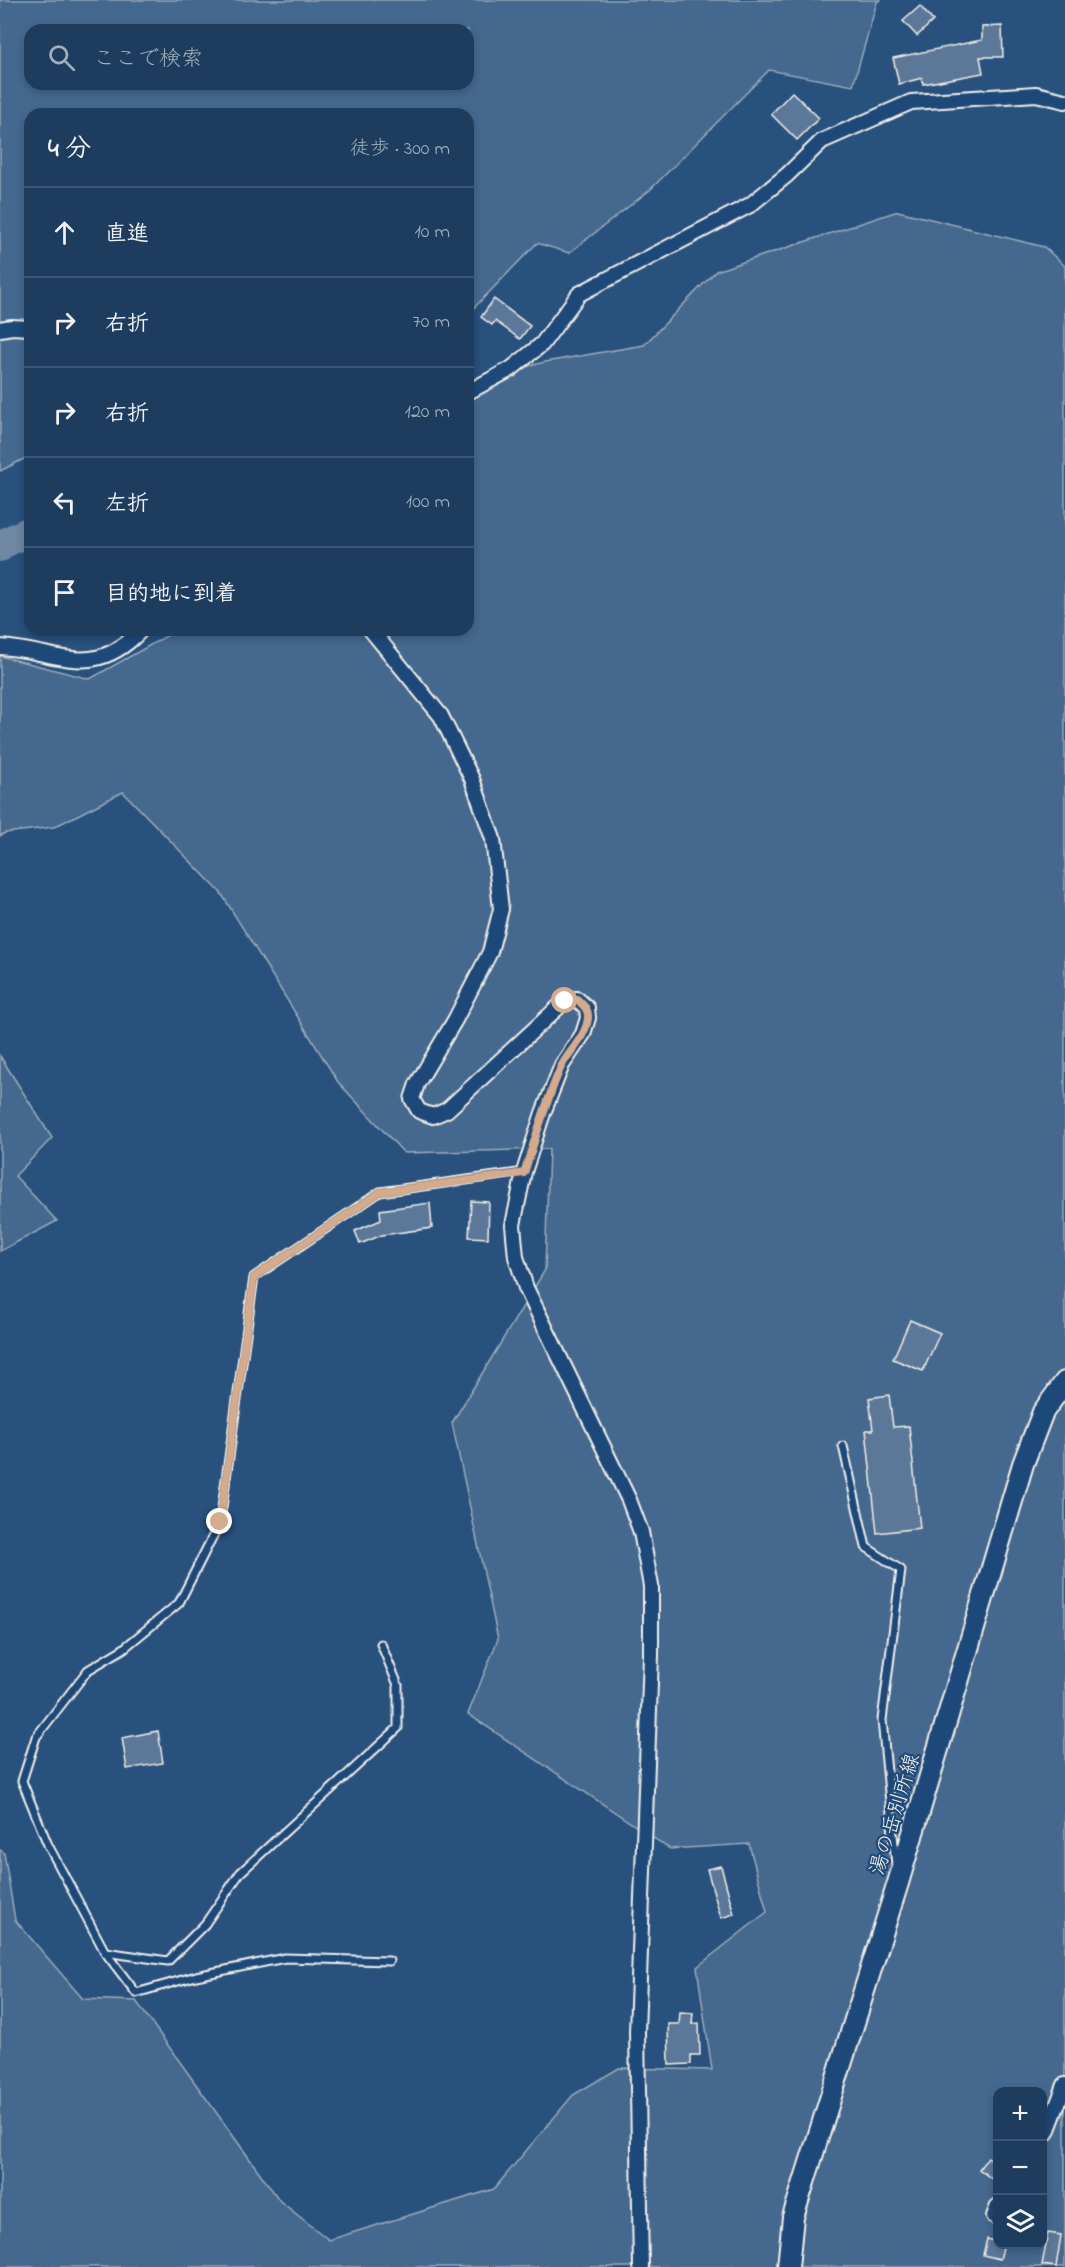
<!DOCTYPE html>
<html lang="ja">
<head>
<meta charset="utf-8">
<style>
  :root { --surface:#1e3d5e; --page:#2b4867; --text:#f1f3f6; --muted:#a1aebc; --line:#3c5673 }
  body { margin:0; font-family:"Indie Flower","Klee One",sans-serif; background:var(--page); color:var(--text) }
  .controls { position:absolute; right:18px; bottom:18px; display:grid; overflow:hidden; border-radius:12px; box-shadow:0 3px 9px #0003 }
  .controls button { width:54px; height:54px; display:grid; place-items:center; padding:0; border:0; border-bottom:2px solid var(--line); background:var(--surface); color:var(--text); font:30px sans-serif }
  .stop { position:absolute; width:18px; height:18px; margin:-14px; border:4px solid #d6ab8b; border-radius:50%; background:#fff }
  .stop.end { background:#d6ab8b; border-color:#fff; box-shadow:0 2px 6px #0008 }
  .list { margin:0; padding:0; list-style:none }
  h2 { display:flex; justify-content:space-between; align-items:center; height:78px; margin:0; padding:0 24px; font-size:26px }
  h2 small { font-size:20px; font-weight:400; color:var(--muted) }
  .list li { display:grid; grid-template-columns:39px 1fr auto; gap:18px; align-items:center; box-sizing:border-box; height:90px; padding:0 24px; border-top:2px solid var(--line) }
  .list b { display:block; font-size:22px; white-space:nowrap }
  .list em { font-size:20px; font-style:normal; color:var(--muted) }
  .icon { flex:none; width:33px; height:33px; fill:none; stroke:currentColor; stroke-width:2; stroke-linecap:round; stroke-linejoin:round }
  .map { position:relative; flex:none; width:1065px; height:2267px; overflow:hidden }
  .search { position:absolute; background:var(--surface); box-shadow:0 3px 9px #0003; left:24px; top:24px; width:450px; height:66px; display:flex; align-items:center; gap:15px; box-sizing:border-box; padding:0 21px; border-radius:18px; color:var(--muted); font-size:22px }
  .panel { position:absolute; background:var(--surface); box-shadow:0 3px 9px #0003; left:24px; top:108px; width:450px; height:528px; border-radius:18px }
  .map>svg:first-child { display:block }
  .green { fill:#45688e; stroke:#9cacbb; stroke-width:1.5; fill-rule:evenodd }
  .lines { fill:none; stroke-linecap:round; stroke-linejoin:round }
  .river { stroke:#6e88a2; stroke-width:30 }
  .building { fill:#5b7899; stroke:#f4f1e8; stroke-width:1.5 }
  .lane-casing { stroke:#f4f1e8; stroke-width:11 }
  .street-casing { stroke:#f4f1e8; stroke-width:18 }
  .secondary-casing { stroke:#f4f1e8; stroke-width:24 }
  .lane { stroke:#1f4a7a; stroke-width:7 }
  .street { stroke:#1f4a7a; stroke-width:14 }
  .secondary { stroke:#1f4a7a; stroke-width:20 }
  .route { stroke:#d6ab8b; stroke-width:8 }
  .labels { text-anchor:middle; stroke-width:4.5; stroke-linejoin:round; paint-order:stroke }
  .street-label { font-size:21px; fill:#f4f1e8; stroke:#1f4a7a }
</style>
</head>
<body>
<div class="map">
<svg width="1065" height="2267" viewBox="0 0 1065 2267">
  <rect width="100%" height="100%" fill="#28517e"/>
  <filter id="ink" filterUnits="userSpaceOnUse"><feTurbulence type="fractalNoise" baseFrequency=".0167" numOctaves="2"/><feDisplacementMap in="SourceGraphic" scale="12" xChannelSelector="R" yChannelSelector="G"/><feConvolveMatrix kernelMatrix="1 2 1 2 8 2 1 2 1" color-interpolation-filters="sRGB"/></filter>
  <g filter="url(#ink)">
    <g class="green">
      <path d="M0,0h880l-3,2 -24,84 -84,-16 -119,120 -81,63 -32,-10 -69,71v-200h-438v342l-30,15zM30,30h438v54h-438z"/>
      <path d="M898,211l146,36 21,19v2001h-1065v-417l4,3 11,67 68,79 53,2 144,200 49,39 165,-51 79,-94 46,-27 93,2 -15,-103 70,-55 -18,-68 -79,5 -202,-135 30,-75 -46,-216 93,-153 4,-121 -145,4 -66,-71 -117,-189 -98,-101 -69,35 -49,6 -5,3v-180l90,23 87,-49h291v-249l77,-19 99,-17 72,-74zM998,2092h44v152h-44z"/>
      <polygon points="0,1056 52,1138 15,1176 57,1221 0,1251"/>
    </g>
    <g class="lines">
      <polyline class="river" points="0,547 0,545 30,531"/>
    </g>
    <g class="building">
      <polygon points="920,6 933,21 917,36 903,21"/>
      <polygon points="1002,26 1003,57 980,57 983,73 923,84 922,78 899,84 893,58 982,40 982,27"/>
      <polygon points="792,92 819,118 797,140 771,114"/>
      <polygon points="494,299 530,326 520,339 495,321 492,325 481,317"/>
      <polygon points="471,1201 489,1202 488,1238 469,1237"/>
      <polygon points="430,1203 432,1228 382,1235 360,1244 355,1231 381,1220 380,1210"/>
      <polygon points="910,1320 940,1333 923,1371 893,1359"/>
      <polygon points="889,1395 893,1427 909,1426 920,1528 877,1533 866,1430 873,1430 869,1398"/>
      <polygon points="158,1731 163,1763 127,1769 122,1738"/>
      <polygon points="721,1866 734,1914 721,1918 707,1869"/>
      <polygon points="680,2012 693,2013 692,2024 699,2023 700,2055 691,2055 691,2064 669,2065 668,2024 679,2024"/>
      <polygon points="988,2157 998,2165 998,2184 979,2169"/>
      <polygon points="1048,2233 1061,2235 1056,2267 1042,2265"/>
      <polygon points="987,2239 998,2242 998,2244 1004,2244 1000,2259 983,2255"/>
    </g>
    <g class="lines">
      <defs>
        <g id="lane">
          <polyline points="843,1446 866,1547 901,1570 882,1720 896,1865"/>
          <polyline points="105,1952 168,1961 205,1924 240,1873 398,1728 398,1685 381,1644"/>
          <polyline points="389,1961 285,1958 196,1976 136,1993 105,1952 48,1845 22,1781 36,1737 88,1670 123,1649 179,1603 220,1522 254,1277 380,1192 524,1172"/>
        </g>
        <g id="street">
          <polyline points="0,329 12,327 30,328"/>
          <polyline points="468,392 511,369 542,344 579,294 750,205 787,175 822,141 911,102 1036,94 1065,101"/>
          <polyline points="371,630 441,716 472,779 493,839 501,909 490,952 455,1020 417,1084 412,1099 419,1111 433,1116 447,1110 565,1001 577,999 587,1008 588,1018 583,1034 562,1065 543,1113 524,1172 513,1225 516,1257 526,1288 629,1500 641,1532 651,1586 651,1656 637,2032 641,2267"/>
          <path d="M0,647c57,3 92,35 141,-17"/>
          <polyline points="1042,2138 1047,2132 1065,2085"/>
          <polyline points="994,2216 998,2206"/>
        </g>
        <polyline id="secondary" points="788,2267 793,2217 898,1883 1023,1464 1043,1412 1065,1382"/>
      </defs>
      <use href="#lane" class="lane-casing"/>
      <use href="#street" class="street-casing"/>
      <use href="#secondary" class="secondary-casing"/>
      <use href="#lane" class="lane"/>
      <use href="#street" class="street"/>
      <use href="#secondary" class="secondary"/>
    </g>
  </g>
  <g class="lines" filter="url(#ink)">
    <path class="route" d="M220,1522l34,-245 126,-85 144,-19c12,-36 22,-72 37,-106 8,-16 25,-30 27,-49 1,-9 -5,-13 -11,-19l-12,2"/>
  </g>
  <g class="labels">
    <g class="street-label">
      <text transform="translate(894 1814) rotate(-73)" y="7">湯の岳別所線</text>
    </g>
  </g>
</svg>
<div class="controls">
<button>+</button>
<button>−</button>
<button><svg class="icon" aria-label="layers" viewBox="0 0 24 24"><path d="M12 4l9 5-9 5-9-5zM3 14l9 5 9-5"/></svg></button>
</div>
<div class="stop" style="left:565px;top:1001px"></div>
<div class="stop end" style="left:220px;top:1522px"></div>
<div class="search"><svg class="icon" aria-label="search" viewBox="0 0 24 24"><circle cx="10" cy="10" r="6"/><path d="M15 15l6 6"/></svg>ここで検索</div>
<section class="panel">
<h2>4 分<small>徒歩 · 300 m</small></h2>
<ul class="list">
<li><svg class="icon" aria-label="ahead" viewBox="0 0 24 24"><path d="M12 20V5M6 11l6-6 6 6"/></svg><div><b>直進</b></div><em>10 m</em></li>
<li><svg class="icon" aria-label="right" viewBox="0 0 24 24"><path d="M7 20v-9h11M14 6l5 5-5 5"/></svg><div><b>右折</b></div><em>70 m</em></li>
<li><svg class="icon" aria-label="right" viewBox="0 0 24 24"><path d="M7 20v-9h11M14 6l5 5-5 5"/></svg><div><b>右折</b></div><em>120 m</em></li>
<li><svg class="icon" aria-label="left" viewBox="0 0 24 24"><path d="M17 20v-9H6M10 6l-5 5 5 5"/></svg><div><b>左折</b></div><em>100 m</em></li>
<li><svg class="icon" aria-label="arrive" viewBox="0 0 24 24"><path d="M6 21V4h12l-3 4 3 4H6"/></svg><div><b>目的地に到着</b></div></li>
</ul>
</section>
</div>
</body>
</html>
